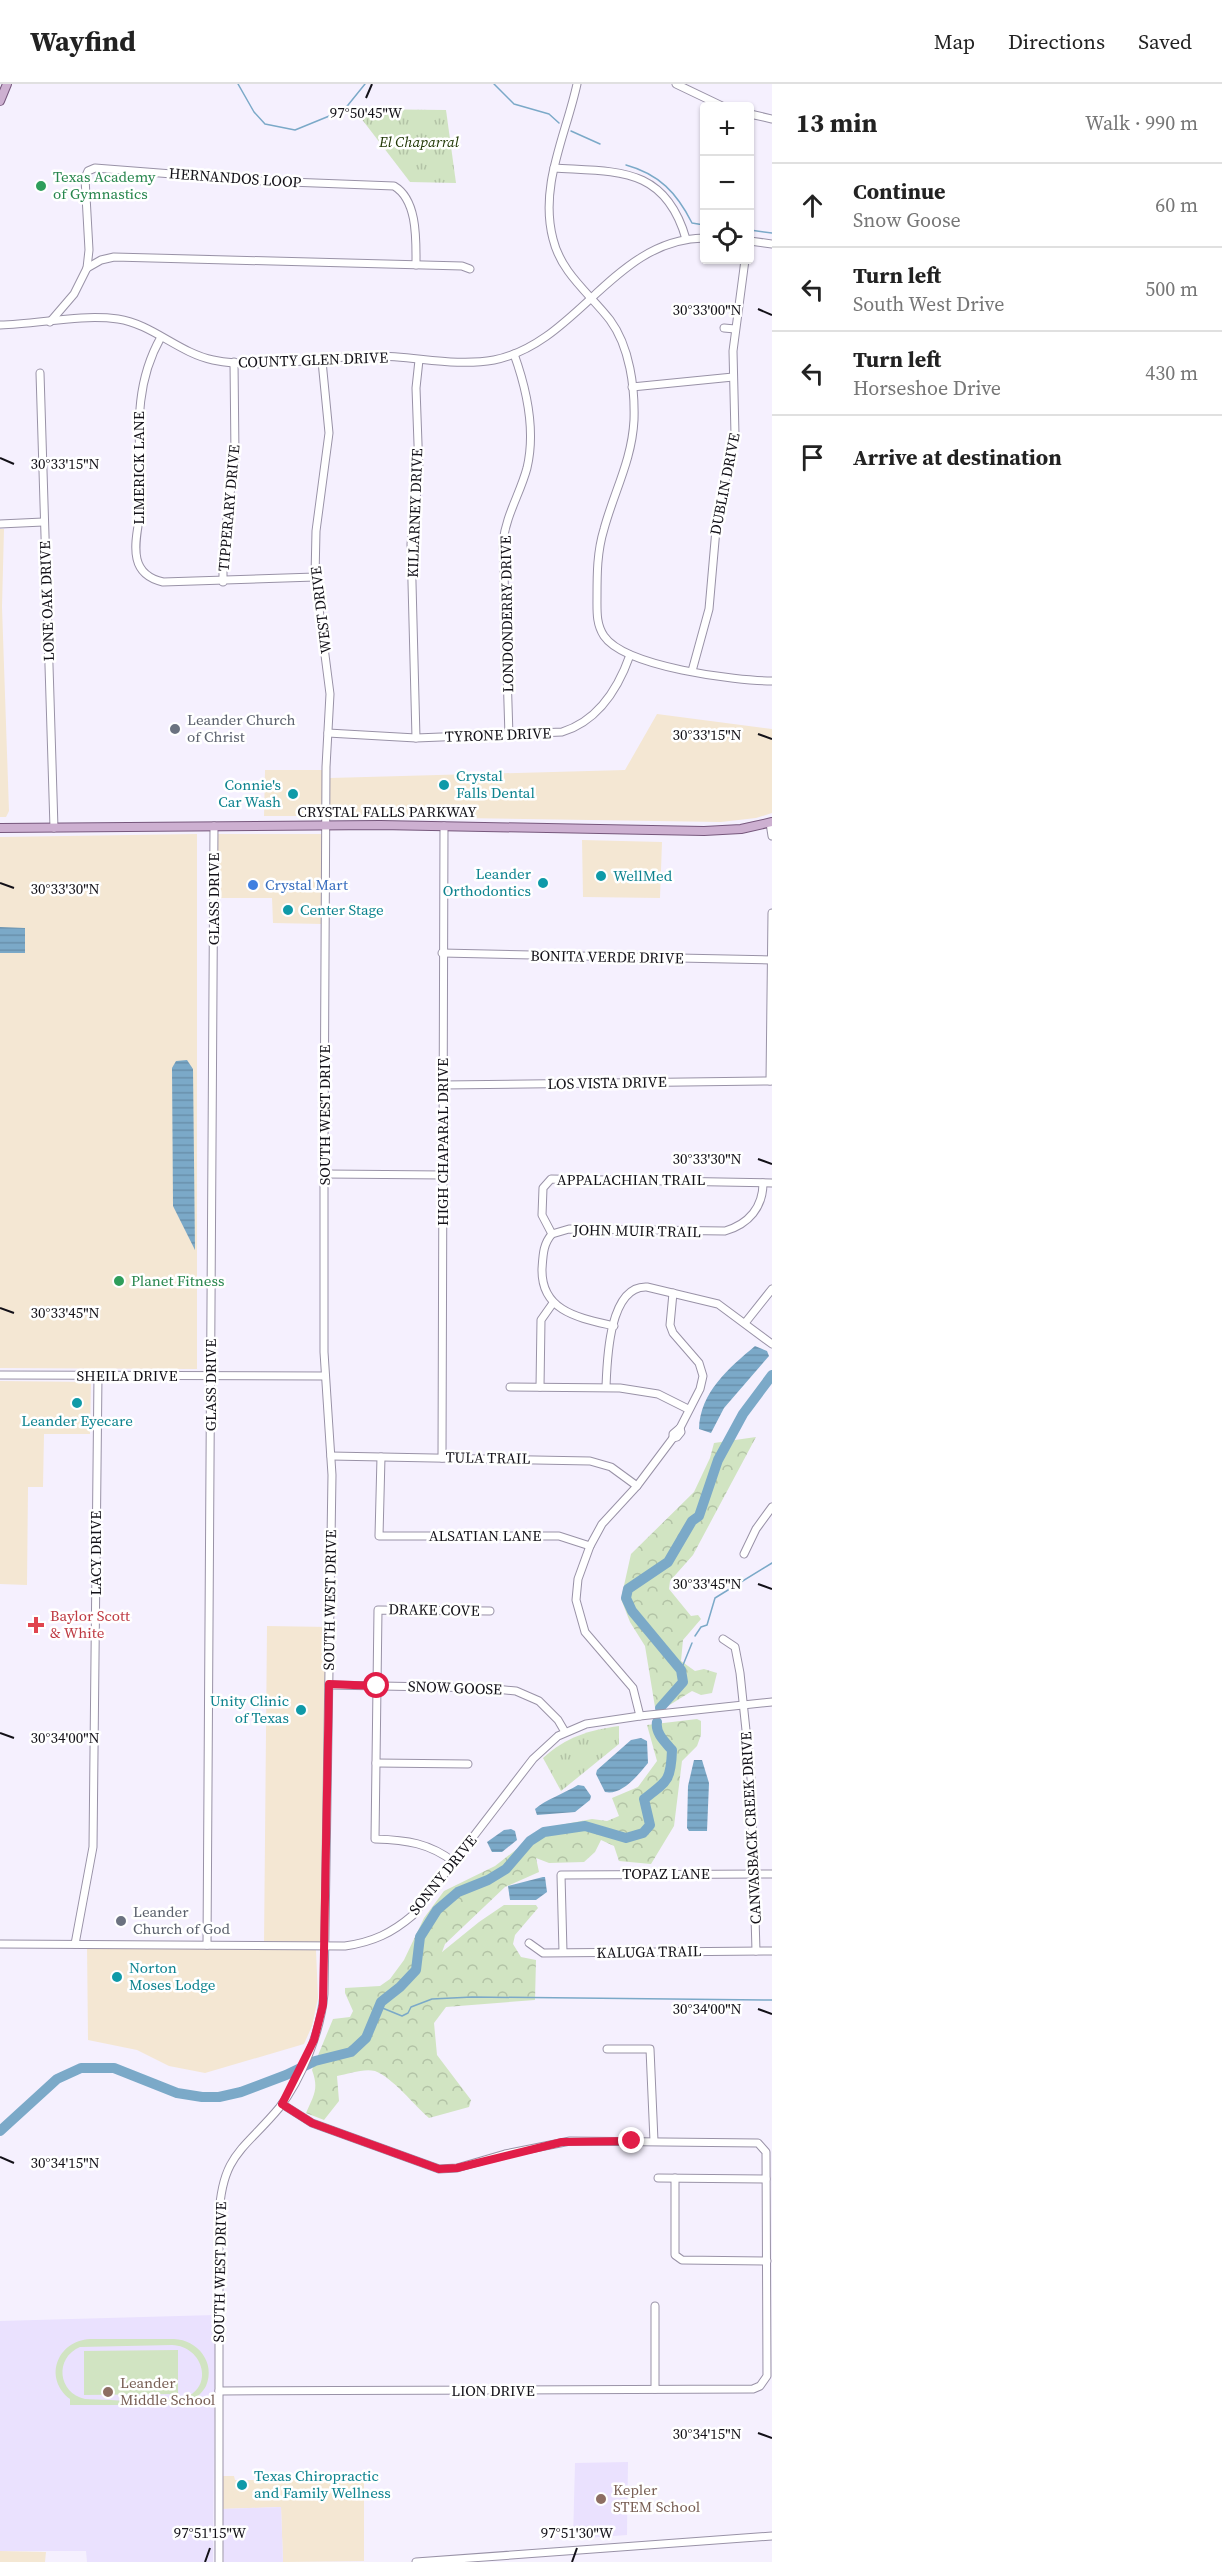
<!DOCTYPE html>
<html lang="en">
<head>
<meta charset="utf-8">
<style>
  :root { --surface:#fff; --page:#f2f2f2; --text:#222; --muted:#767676; --line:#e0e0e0 }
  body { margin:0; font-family:"Source Serif 4",serif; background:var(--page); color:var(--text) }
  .controls { position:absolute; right:18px; top:18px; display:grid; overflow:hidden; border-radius:6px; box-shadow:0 2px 4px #0004 }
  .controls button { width:54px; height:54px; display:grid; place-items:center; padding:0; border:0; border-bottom:2px solid var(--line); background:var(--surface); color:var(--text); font:30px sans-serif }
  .stop { position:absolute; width:18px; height:18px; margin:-14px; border:4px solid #e11d48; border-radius:50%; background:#fff }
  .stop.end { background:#e11d48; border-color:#fff; box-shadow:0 2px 6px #0008 }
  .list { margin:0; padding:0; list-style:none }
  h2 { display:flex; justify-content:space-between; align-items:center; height:78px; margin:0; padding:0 24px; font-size:26px }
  h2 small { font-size:20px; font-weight:400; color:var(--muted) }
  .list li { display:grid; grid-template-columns:39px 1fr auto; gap:18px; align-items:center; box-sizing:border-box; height:84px; padding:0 24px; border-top:2px solid var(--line) }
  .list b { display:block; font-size:22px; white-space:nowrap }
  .list p { margin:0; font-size:20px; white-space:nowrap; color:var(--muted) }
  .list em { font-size:20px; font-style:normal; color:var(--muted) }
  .icon { flex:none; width:33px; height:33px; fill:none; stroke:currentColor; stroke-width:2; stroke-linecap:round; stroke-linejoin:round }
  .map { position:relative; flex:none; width:772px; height:2478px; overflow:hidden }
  header { display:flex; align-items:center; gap:36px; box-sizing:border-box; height:84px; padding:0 30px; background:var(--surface); border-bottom:2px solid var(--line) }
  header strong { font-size:28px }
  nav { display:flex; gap:33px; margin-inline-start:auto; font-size:21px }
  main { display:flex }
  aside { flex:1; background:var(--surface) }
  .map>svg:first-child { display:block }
  .commercial { fill:#f4e7d3 }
  .built { fill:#eae1fe }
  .grass { fill:url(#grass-tufts) }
  .forest { fill:url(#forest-crowns) }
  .pitch { fill:#d1e4c2; fill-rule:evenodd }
  .water { fill:url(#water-rules) }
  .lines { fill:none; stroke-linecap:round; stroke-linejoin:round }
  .stream { stroke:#7ba9c8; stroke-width:1.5 }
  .river { stroke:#7ba9c8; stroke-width:10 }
  .minor-casing { stroke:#9992a7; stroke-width:9 }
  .major-casing { stroke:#76577c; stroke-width:10 }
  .minor { stroke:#fff; stroke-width:7 }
  .major { stroke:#cdb0d1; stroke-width:8 }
  .route { stroke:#e11d48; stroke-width:8 }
  .ticks { fill:none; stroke:#131118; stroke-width:2 }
  .leisure-dot { fill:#2e9e5b; stroke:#fff; stroke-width:2 }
  .worship-dot { fill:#6b7280; stroke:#fff; stroke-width:2 }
  .culture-dot { fill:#0f9aa8; stroke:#fff; stroke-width:2 }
  .shop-dot { fill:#3f7fe0; stroke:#fff; stroke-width:2 }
  .health-dot { fill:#e0444e; stroke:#fff; stroke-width:2 }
  .education-dot { fill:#8d6e63; stroke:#fff; stroke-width:2 }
  .labels { text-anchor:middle; stroke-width:5; stroke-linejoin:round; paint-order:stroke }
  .park-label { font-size:15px; font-style:italic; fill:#203705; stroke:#fff }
  .leisure-label { font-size:15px; fill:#27864d; stroke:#fff; text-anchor:start }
  .street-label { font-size:15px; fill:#131118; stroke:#fff }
  .worship-label { font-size:15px; fill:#5b616d; stroke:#fff; text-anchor:start }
  .culture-label { font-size:15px; fill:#0d838f; stroke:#fff; text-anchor:start }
  .shop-label { font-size:15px; fill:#366cbe; stroke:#fff; text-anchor:start }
  .health-label { font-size:15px; fill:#be3a42; stroke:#fff; text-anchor:start }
  .education-label { font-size:15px; fill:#785e54; stroke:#fff; text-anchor:start }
  .ticks-label { font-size:15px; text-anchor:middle; fill:#131118; stroke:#fff; stroke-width:5; stroke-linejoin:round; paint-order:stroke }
</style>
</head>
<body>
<header>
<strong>Wayfind</strong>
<nav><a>Map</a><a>Directions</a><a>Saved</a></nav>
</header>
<main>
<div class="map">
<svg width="772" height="2478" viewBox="0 0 772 2478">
  <defs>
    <pattern id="grass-tufts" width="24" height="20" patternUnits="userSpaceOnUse" patternTransform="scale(1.5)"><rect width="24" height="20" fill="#d1e4c2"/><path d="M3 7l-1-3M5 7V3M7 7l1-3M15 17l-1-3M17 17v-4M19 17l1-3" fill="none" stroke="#b3c3a6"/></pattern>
    <pattern id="forest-crowns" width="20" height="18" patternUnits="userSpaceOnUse" patternTransform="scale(1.5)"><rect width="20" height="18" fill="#d1e4c2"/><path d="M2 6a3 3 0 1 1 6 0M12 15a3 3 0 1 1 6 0" fill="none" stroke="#b3c3a6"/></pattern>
    <pattern id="water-rules" width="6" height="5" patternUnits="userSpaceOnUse" patternTransform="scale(1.5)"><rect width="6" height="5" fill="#7ba9c8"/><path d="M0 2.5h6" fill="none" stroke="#6990ab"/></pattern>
  </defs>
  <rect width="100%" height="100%" fill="#f5f0fe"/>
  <g class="commercial">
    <polygon points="0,445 4,445 2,523 9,727 6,733 0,733"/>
    <polygon points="657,630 772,645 772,729 756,734 721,738 334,732 330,729 330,694 625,686"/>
    <polygon points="265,686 323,686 323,730 319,732 264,732"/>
    <polygon points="197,750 197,1285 0,1284 0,753"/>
    <polygon points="218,750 323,750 323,840 273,839 272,814 218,814"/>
    <polygon points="582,756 662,758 660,814 583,813"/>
    <polygon points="0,1297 91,1298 90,1350 44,1350 43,1403 28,1403 27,1501 0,1500"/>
    <polygon points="267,1542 330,1543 325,1862 316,1866 318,1914 312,1942 304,1960 205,1989 169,1982 137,1966 88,1956 87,1860 264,1861"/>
    <polygon points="222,2392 234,2392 235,2396 364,2396 364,2477 283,2478 281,2423 222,2425"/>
    <polygon points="0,2467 46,2468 45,2478 0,2478"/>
  </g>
  <g class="built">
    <polygon points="215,2231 213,2478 87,2478 86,2467 0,2467 0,2237"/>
    <polygon points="628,2378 627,2451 573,2455 575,2379"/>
    <polygon points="281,2423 283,2478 224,2478 222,2425"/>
  </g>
  <g class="grass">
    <polygon points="354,25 446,26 456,99 410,98"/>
    <path d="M619,1642v18l-58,47 -18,-33c23,-21 46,-28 76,-32z"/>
  </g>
  <g class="forest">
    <polygon points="756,1353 693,1471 670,1497 669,1505 691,1532 698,1531 701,1535 683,1556 681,1577 695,1587 704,1585 717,1589 712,1609 701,1611 692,1607 668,1622 655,1623 645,1562 630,1538 621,1515 631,1470 694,1408 710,1374 714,1359"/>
    <path d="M697,1635l4,2v14l-4,11 -15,15 -8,65 -23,38 -32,-3 -5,-15 -13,-6 -6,12 -11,10 -35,1 -13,-5 3,14 -34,15 -60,57 -3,8 37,-30 25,-17h32l2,3 -23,27 -2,9 8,13 15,3 -1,40 -89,7 -12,16 3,32 34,45 -2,7 -40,11c-14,-12 -37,-41 -54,-47 -11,-3 -27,3 -38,5l2,25 -15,19 -18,-7c8,-18 13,-24 6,-43l21,-51 17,-2 3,-6 -8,-18v-5l35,-2 10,-7 14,-19 20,-42 20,-27 51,-25 49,-38 48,-9 15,2 12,-5 -7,-18 26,-11 19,-26 -10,-36z"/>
  </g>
  <g class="pitch">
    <path d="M90,2255h84c24,1 42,24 32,47 -4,8 -12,11 -12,19h-124v-6c-27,-21 -13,-58 20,-60zM172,2261c32,1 43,44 11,53 -18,5 -77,2 -98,1 -27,-6 -31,-41 -5,-52z"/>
    <polygon points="178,2266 178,2310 84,2311 84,2267"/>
  </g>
  <g class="water">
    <polygon points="0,843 25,844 25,869 0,869"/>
    <polygon points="187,976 193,985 195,1166 173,1122 172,984 176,977"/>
    <path d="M755,1262l12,5 2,5 -45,52 -13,25 -12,-4c1,-37 30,-61 56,-83z"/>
    <path d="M641,1654l6,3 1,22c-9,11 -26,33 -43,29l-9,-18 1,-4 34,-30z"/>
    <polygon points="694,1676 702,1676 709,1699 707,1747 689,1747 687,1744 688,1702"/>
    <path d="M578,1701l6,1 7,10 -1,4 -15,12 -38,3 -2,-6c10,-9 30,-16 43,-24z"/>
    <polygon points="511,1745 515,1747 517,1756 502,1768 492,1768 487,1758 504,1746"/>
    <polygon points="543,1793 545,1793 547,1808 536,1816 510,1816 508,1802"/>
  </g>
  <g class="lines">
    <g class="stream">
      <polyline points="238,0 254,28 265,40 295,46 344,26 365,0"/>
      <polyline points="494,0 514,20 549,30 559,39"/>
      <polyline points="571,47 600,60"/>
      <path d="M626,81c33,9 51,28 66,58l12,2"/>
      <polyline points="750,146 772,149"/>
      <polyline points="695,1552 701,1543 707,1541 715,1514 772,1479"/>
      <polyline points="681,1586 692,1559"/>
      <polyline points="380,1923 402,1932 408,1929 411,1923 432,1915 472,1913 772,1916"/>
    </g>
    <g class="river">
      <polyline points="660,1624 683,1598 681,1586 632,1527 626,1514 628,1505 668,1478 692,1437 699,1432 718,1376 743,1330 772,1291"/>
      <path d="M0,2047l57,-52 24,-11h33l63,25 25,4h17l22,-5 45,-17 29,-14 36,-9 15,-14 15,-36 19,-15 16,-17 4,-33 17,-27 21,-18 30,-12 18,-11 24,-28 14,-9 41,-6 41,12 17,-5 7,-8 -6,-26c24,-18 27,-19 28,-49 -7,-8 -17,-17 -15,-28"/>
    </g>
    <defs>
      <g id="minor">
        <path d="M577,0c-11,51 -38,102 -24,155 8,34 37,55 57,81 20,27 25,68 24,100 -2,40 -20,72 -30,109 -7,23 -7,45 -7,68 0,14 -1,27 7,39 21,31 132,45 168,45"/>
        <polyline points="676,0 722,22"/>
        <polyline points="750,30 772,35"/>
        <path d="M554,84c63,4 111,-2 132,71"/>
        <polyline points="750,157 772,160"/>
        <path d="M87,184l2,-18 -4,-72 3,-7 7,-3 168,13 131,5c24,14 22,55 22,79"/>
        <polyline points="50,238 74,210 87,184 101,176 114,173 462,182 470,185"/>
        <path d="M0,241c39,-1 79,-11 118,-6 34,5 61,34 95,41 54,11 109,-5 163,-4 39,0 79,11 118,4 84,-17 120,-121 210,-122"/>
        <polyline points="724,244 735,245"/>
        <path d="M161,253c-31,55 -20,107 -20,167 -1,17 -8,38 -4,55 3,13 13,20 26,23l152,-5"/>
        <polyline points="40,289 54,744"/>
        <polyline points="632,303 733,293"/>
        <polyline points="0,440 43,438"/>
        <polyline points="223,498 223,465 235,372 234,278"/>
        <polyline points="692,587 709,525 717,434 735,351 733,267 745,176"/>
        <path d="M328,649l88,5 146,-6c36,-11 56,-43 68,-77"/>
        <path d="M509,652l-6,-194c3,-27 17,-48 24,-74 9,-38 0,-78 -13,-114"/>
        <polyline points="416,654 411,460 419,388 416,304 419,276"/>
        <polyline points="770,739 772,752"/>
        <polyline points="442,869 772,876"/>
        <polyline points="770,997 772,829"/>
        <polyline points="443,1001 772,997"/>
        <polyline points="325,1090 444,1091"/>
        <polyline points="552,1150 542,1131 543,1104 551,1095 772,1099"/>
        <polyline points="673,1209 670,1241 673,1249 699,1279 703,1292 700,1305 680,1344 673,1350 673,1354"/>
        <polyline points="745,1239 772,1205"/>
        <path d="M614,1242c-34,-8 -73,-14 -72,-57 1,-14 1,-25 10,-35l17,-5 156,2c24,-7 38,-24 38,-48"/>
        <polyline points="0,1291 325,1292"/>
        <polyline points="510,1303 620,1304 658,1310 688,1325"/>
        <polyline points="540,1303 541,1236 553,1219"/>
        <path d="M606,1303c1,-27 3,-102 41,-100l71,17 54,40"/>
        <polyline points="331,1372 590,1377 611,1383 637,1402"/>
        <polyline points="381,1373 379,1452 559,1452 590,1462"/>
        <polyline points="442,1374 444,742"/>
        <polyline points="744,1470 756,1445 772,1423"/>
        <polyline points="723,1555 735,1563 740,1589 751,1694 756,1867"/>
        <polyline points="329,1601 486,1604 516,1607 539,1617 558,1636 565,1648"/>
        <polyline points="640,1632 633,1604 585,1548 576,1516 578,1495 590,1462 602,1440 637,1402 673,1354 677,1353 681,1348 680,1344"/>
        <polyline points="376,1679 468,1680"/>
        <path d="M454,1778c-25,-19 -47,-22 -79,-23l3,-229 112,1"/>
        <polyline points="529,1859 543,1869 772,1867"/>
        <path d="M0,1860l345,2c28,-4 47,-13 68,-31l120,-156 25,-23 28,-12 54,-8 132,-14"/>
        <polyline points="75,1860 93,1763 98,1291"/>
        <polyline points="207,1861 214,742"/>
        <polyline points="563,1868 561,1791 772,1790"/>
        <polyline points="607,1965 650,1965 654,2057"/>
        <polyline points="658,2094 766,2095"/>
        <polyline points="675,2094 675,2171 682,2176 767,2177"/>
        <polyline points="655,2305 655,2222"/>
        <polyline points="219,2307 753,2305 760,2302 767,2292 766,2068 758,2059 570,2057 505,2070 457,2084 439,2085 312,2039 282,2020"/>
        <path d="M219,2478v-346c3,-62 25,-66 60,-108 23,-29 42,-78 45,-114l8,-519 -8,-123v-204l2,-381 4,-73 -15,-117 1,-46 13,-98 -7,-72"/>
        <polyline points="416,2478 772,2452"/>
      </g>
      <g id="major">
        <polyline points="0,17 7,0"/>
        <polyline points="0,744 380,741 704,747 741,745 772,738"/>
      </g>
    </defs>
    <use href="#minor" class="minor-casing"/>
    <use href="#major" class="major-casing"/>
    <use href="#minor" class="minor"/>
    <use href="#major" class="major"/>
  </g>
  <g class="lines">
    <polyline class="route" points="377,1602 329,1600 323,1921 314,1956 282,2020 312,2039 439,2085 457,2084 562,2058 632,2057"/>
  </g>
  <path class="ticks" d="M366,14l6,-14M758,225l14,6M0,374l14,6M758,650l14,5M0,799l14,5M758,1075l14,5M0,1224l14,5M758,1500l14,5M0,1649l14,5M758,1925l14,5M0,2073l14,6M758,2349l14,5M205,2478l5,-14M572,2478l5,-14"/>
  <g class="leisure-dot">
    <circle cx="41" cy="102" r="6"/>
    <circle cx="119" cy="1197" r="6"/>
  </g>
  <g class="worship-dot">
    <circle cx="175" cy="645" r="6"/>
    <circle cx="121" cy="1837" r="6"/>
  </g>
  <g class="culture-dot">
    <circle cx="444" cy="701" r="6"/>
    <circle cx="293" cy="710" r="6"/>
    <circle cx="601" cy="792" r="6"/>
    <circle cx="543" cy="799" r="6"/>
    <circle cx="288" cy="826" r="6"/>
    <circle cx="77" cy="1319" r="6"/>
    <circle cx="301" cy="1626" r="6"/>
    <circle cx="117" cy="1893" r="6"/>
    <circle cx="242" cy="2401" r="6"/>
  </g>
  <circle class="shop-dot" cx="253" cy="801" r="6"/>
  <path class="health-dot" d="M33 1532h6v6h6v6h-6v6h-6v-6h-6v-6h6z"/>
  <g class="education-dot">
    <circle cx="108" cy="2308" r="6"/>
    <circle cx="601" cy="2415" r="6"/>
  </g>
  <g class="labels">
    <g class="park-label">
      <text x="419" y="63">El Chaparral</text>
    </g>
    <g class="leisure-label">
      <text x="53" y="98">Texas Academy<tspan x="53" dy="17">of Gymnastics</tspan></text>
      <text x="131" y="1202">Planet Fitness</text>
    </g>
    <g class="street-label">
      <text transform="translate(235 94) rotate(4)" y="5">HERNANDOS LOOP</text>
      <text transform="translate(313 276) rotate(-2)" y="5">COUNTY GLEN DRIVE</text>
      <text transform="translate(139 384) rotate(-90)" y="5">LIMERICK LANE</text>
      <text transform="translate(725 400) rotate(-79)" y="5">DUBLIN DRIVE</text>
      <text transform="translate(229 424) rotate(-85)" y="5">TIPPERARY DRIVE</text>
      <text transform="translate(415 429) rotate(-88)" y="5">KILLARNEY DRIVE</text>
      <text transform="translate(47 517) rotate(-92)" y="5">LONE OAK DRIVE</text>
      <text transform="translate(321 526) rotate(-97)" y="5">WEST DRIVE</text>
      <text transform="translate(507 530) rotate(-91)" y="5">LONDONDERRY DRIVE</text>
      <text transform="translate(498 651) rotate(-2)" y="5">TYRONE DRIVE</text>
      <text x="387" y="733">CRYSTAL FALLS PARKWAY</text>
      <text transform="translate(214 815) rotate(-90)" y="5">GLASS DRIVE</text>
      <text transform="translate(607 873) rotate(1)" y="5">BONITA VERDE DRIVE</text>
      <text transform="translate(607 999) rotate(-1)" y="5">LOS VISTA DRIVE</text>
      <text transform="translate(325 1031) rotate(-90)" y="5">SOUTH WEST DRIVE</text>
      <text transform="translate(443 1058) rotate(-90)" y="5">HIGH CHAPARAL DRIVE</text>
      <text x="631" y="1101">APPALACHIAN TRAIL</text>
      <text transform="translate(637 1147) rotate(1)" y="5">JOHN MUIR TRAIL</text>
      <text x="127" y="1297">SHEILA DRIVE</text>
      <text transform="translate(211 1301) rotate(-90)" y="5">GLASS DRIVE</text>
      <text transform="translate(488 1374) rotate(1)" y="5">TULA TRAIL</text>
      <text x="485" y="1457">ALSATIAN LANE</text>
      <text transform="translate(96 1469) rotate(-90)" y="5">LACY DRIVE</text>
      <text transform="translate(330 1516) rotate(-89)" y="5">SOUTH WEST DRIVE</text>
      <text transform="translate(434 1526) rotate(1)" y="5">DRAKE COVE</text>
      <text transform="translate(455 1604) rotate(2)" y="5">SNOW GOOSE</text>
      <text transform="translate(751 1744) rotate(-93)" y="5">CANVASBACK CREEK DRIVE</text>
      <text x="666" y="1795">TOPAZ LANE</text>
      <text transform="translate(443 1791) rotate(-51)" y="5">SONNY DRIVE</text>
      <text transform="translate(649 1868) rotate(-1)" y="5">KALUGA TRAIL</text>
      <text transform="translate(220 2188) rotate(-89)" y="5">SOUTH WEST DRIVE</text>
      <text x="493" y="2312">LION DRIVE</text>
    </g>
    <g class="worship-label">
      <text x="187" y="641">Leander Church<tspan x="187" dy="17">of Christ</tspan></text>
      <text x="133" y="1833">Leander<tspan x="133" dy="17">Church of God</tspan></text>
    </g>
    <g class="culture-label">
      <text x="456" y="697">Crystal<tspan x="456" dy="17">Falls Dental</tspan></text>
      <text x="281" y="706" text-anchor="end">Connie's<tspan x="281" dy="17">Car Wash</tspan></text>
      <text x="531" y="795" text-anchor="end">Leander<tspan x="531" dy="17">Orthodontics</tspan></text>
      <text x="613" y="797">WellMed</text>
      <text x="300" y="831">Center Stage</text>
      <text x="77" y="1342" text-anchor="middle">Leander Eyecare</text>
      <text x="289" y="1622" text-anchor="end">Unity Clinic<tspan x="289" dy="17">of Texas</tspan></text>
      <text x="129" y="1889">Norton<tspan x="129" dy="17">Moses Lodge</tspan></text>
      <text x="254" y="2397">Texas Chiropractic<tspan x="254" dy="17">and Family Wellness</tspan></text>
    </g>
    <g class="shop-label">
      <text x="265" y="806">Crystal Mart</text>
    </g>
    <g class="health-label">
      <text x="50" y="1537">Baylor Scott<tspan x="50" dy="17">&amp; White</tspan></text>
    </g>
    <g class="education-label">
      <text x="120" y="2304">Leander<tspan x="120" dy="17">Middle School</tspan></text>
      <text x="613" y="2411">Kepler<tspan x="613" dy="17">STEM School</tspan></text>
    </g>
  </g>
  <g class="ticks-label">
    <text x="366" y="34">97°50'45"W</text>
    <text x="707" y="231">30°33'00"N</text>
    <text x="65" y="385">30°33'15"N</text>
    <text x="707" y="656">30°33'15"N</text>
    <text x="65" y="810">30°33'30"N</text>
    <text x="707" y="1080">30°33'30"N</text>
    <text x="65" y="1234">30°33'45"N</text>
    <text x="707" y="1505">30°33'45"N</text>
    <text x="65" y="1659">30°34'00"N</text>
    <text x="707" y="1930">30°34'00"N</text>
    <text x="65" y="2084">30°34'15"N</text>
    <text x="707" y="2355">30°34'15"N</text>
    <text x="210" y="2454">97°51'15"W</text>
    <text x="577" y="2454">97°51'30"W</text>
  </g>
</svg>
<div class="controls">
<button>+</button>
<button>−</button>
<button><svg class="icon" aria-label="locate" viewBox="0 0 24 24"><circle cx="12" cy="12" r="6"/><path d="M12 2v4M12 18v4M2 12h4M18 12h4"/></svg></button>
</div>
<div class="stop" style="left:377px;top:1602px"></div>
<div class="stop end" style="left:632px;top:2057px"></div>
</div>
<aside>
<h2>13 min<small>Walk · 990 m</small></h2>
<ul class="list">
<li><svg class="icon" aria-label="ahead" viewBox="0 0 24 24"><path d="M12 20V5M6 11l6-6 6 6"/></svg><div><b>Continue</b><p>Snow Goose</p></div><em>60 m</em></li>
<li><svg class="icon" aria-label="left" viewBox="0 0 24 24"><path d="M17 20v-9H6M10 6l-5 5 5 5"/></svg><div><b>Turn left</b><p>South West Drive</p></div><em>500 m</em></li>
<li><svg class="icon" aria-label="left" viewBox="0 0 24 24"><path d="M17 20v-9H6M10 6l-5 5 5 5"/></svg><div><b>Turn left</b><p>Horseshoe Drive</p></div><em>430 m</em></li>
<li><svg class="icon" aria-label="arrive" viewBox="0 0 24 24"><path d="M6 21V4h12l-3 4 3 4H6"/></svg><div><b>Arrive at destination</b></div></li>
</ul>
</aside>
</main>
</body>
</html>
